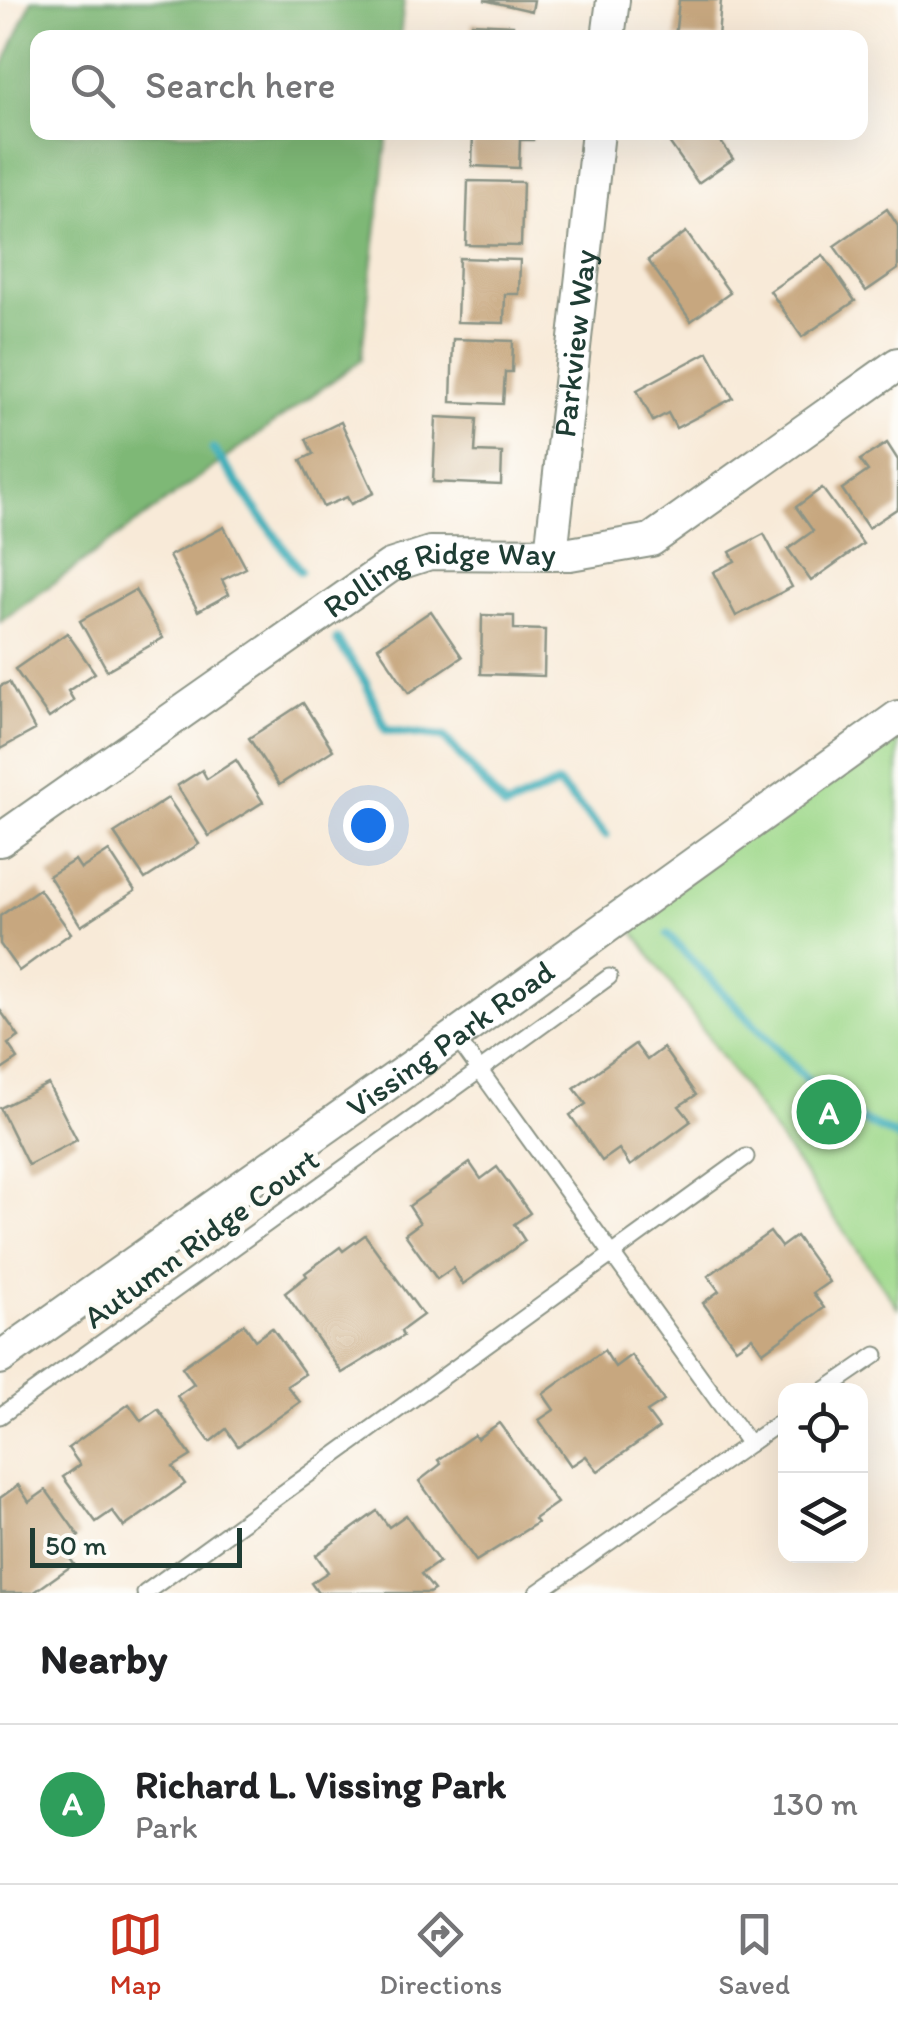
<!DOCTYPE html>
<html lang="en">
<head>
<meta charset="utf-8">
<style>
  :root { --surface:#fff; --page:#f2f2f2; --text:#202124; --muted:#757577; --line:#e0e0e0; --accent:#c8321e }
  body { margin:0; font-family:Itim,sans-serif; background:var(--page); color:var(--text) }
  .controls { position:absolute; right:30px; bottom:30px; display:grid; overflow:hidden; border-radius:20px; box-shadow:0 10px 40px #0002 }
  .controls button { width:90px; height:90px; display:grid; place-items:center; padding:0; border:0; border-bottom:2px solid var(--line); background:var(--surface); color:var(--text); font:50px sans-serif }
  .scale { position:absolute; left:30px; bottom:25px; width:212px; box-sizing:border-box; padding-left:10px; border:5px solid #1f3d34; border-top:0; font-size:28px; line-height:35px; white-space:nowrap; color:#1f3d34; -webkit-text-stroke:8px #fdfcf7; paint-order:stroke }
  .you { position:absolute; left:368px; top:825px; width:35px; height:35px; margin:-25px; border:8px solid #fff; border-radius:50%; background:#1a73e8; box-shadow:0 0 0 15px #1a73e833 }
  .badge { display:grid; place-items:center; width:65px; height:65px; border-radius:50%; background:var(--accent); color:#fff; font-size:32px; font-weight:700 }
  .pin { position:absolute; translate:-50% -50%; border:5px solid #fff; box-shadow:0 2px 10px #0006 }
  .list { margin:0; padding:0; list-style:none }
  h2 { display:flex; justify-content:space-between; align-items:center; height:130px; margin:0; padding:0 40px; font-size:42px }
  h2 small { font-size:32px; font-weight:400; color:var(--muted) }
  .list li { display:grid; grid-template-columns:65px 1fr auto; gap:30px; align-items:center; box-sizing:border-box; height:160px; padding:0 40px; border-top:2px solid var(--line) }
  .list b { display:block; font-size:38px; white-space:nowrap }
  .list p { margin:0; font-size:32px; white-space:nowrap; color:var(--muted) }
  .list em { font-size:32px; font-style:normal; color:var(--muted) }
  .icon { flex:none; width:55px; height:55px; fill:none; stroke:currentColor; stroke-width:2; stroke-linecap:round; stroke-linejoin:round }
  .map { position:relative; flex:none; width:898px; height:1593px; overflow:hidden }
  .search { position:absolute; background:var(--surface); box-shadow:0 10px 40px #0002; left:30px; right:30px; top:30px; height:110px; display:flex; align-items:center; gap:25px; box-sizing:border-box; padding:0 35px; border-radius:20px; color:var(--muted); font-size:38px }
  .sheet { height:290px; background:var(--surface) }
  nav { display:flex; justify-content:space-around; align-items:center; box-sizing:border-box; height:140px; border-top:2px solid var(--line); background:var(--surface); font-size:28px; color:var(--muted) }
  nav a { display:grid; justify-items:center; gap:5px }
  nav .on { color:var(--accent) }
  .map>svg:first-child { display:block }
  .green { fill:#9ed88a; stroke:#5e8a5f; stroke-width:2.5 }
  .forest { fill:#7eb876; stroke:#4e7a55; stroke-width:2.5 }
  .lines { fill:none; stroke-linecap:round; stroke-linejoin:round }
  .stream { stroke:#3fafb9; stroke-width:9 }
  .building { fill:#c7a77f }
  .service-casing { stroke:#8c9486; stroke-width:19 }
  .minor-casing { stroke:#8c9486; stroke-width:36 }
  .service { stroke:#fff; stroke-width:15 }
  .minor { stroke:#fff; stroke-width:32 }
  .labels { text-anchor:middle; stroke-width:9; stroke-linejoin:round; paint-order:stroke }
  .street-label { font-size:32px; fill:#1f3d34; stroke:#fdfcf7 }
</style>
</head>
<body>
<div class="map">
<svg width="898" height="1593" viewBox="0 0 898 1593">
  <rect width="100%" height="100%" fill="#fdfcf7"/>
  <filter id="ink" filterUnits="userSpaceOnUse"><feTurbulence type="fractalNoise" baseFrequency=".01" numOctaves="2"/><feDisplacementMap in="SourceGraphic" scale="20" xChannelSelector="R" yChannelSelector="G"/><feConvolveMatrix kernelMatrix="1 2 1 2 8 2 1 2 1" color-interpolation-filters="sRGB"/></filter>
  <filter id="wash" filterUnits="userSpaceOnUse"><feTurbulence type="fractalNoise" baseFrequency=".0048" numOctaves="4" result="noise"/><feDisplacementMap in="SourceGraphic" scale="40" xChannelSelector="R" yChannelSelector="G"/><feGaussianBlur stdDeviation="2.25" result="paint"/><feColorMatrix in="noise" values="0 0 0 0 0 0 0 0 0 0 0 0 0 0 0 0 0 1.4 0 .05"/><feComposite in="paint" operator="in"/></filter>
  <g filter="url(#wash)">
    <rect width="100%" height="100%" fill="#f8ead8"/>
    <polygon class="green" points="898,717 898,1308 623,916"/>
    <polygon class="forest" points="32,0 404,0 400,37 38,38 38,132 388,133 361,360 0,622 0,73"/>
    <g class="lines">
      <g class="stream">
        <polyline points="213,449 300,571"/>
        <polyline points="337,640 366,683 386,730 444,737 505,808 558,784 606,835"/>
        <polyline points="668,935 832,1106 898,1137"/>
      </g>
    </g>
    <g id="blocks">
      <g class="building">
        <polygon points="484,0 534,0 532,11"/>
        <polygon points="679,0 721,0 718,38 675,38"/>
        <polygon points="472,23 513,25 512,38 471,38"/>
        <polygon points="473,132 533,132 533,140 520,140 519,168 472,166"/>
        <polygon points="662,132 714,132 733,159 698,183"/>
        <polygon points="468,181 523,182 521,246 466,245"/>
        <polygon points="887,209 898,226 898,269 866,291 834,246"/>
        <polygon points="686,232 730,293 691,321 648,260"/>
        <polygon points="823,255 855,301 802,337 770,291"/>
        <polygon points="459,258 520,260 519,294 505,294 504,323 457,322"/>
        <polygon points="453,339 513,341 512,372 505,372 503,404 451,402"/>
        <polygon points="708,352 733,398 676,428 668,413 653,421 637,390"/>
        <polygon points="436,417 477,419 475,452 502,453 501,485 433,482"/>
        <polygon points="341,422 374,493 351,504 347,497 323,507 301,460 313,454 306,439"/>
        <polygon points="887,443 898,460 898,508 868,528 842,489 868,471 860,460"/>
        <polygon points="822,488 863,544 811,581 788,549 813,531 796,507"/>
        <polygon points="224,527 246,568 222,580 229,594 198,611 169,556"/>
        <polygon points="764,534 792,587 736,616 713,572 735,561 730,552"/>
        <polygon points="135,590 163,638 107,670 80,621"/>
        <polygon points="431,611 462,657 409,693 378,647"/>
        <polygon points="482,615 514,616 514,629 545,630 544,676 481,674"/>
        <polygon points="67,633 95,673 68,691 74,701 49,718 15,669"/>
        <polygon points="9,682 35,730 0,749 0,686"/>
        <polygon points="303,703 333,750 279,785 249,738"/>
        <polygon points="236,760 263,802 209,836 177,786 202,770 207,779"/>
        <polygon points="168,798 199,844 145,879 114,833"/>
        <polygon points="109,851 135,891 81,926 49,876 75,860 81,869"/>
        <polygon points="39,889 71,933 19,971 0,944 0,916"/>
        <polygon points="0,1010 19,1037 8,1044 18,1059 0,1071"/>
        <polygon points="635,1044 647,1060 663,1048 696,1095 679,1106 691,1121 630,1166 619,1149 602,1161 570,1115 586,1104 574,1088"/>
        <polygon points="48,1084 77,1140 28,1165 0,1108"/>
        <polygon points="470,1163 481,1179 497,1167 530,1213 514,1224 525,1241 463,1284 453,1268 437,1279 405,1234 420,1223 409,1206"/>
        <polygon points="770,1232 781,1247 796,1236 829,1282 813,1293 824,1308 763,1352 752,1337 736,1348 703,1303 719,1291 708,1276"/>
        <polygon points="365,1235 423,1315 401,1331 403,1336 342,1373 285,1293 307,1276 305,1273 340,1247 343,1251"/>
        <polygon points="244,1324 255,1340 272,1328 305,1374 287,1386 300,1402 238,1446 226,1429 210,1442 177,1396 194,1384 182,1367"/>
        <polygon points="604,1350 615,1367 631,1355 664,1401 647,1412 659,1428 598,1471 586,1456 571,1466 539,1420 554,1410 543,1394"/>
        <polygon points="129,1404 141,1421 158,1409 191,1456 173,1467 185,1484 124,1527 112,1511 96,1522 63,1477 80,1465 68,1448"/>
        <polygon points="499,1423 557,1503 534,1519 537,1523 476,1561 419,1481 441,1464 438,1460 474,1435 477,1439"/>
        <polygon points="18,1485 29,1502 46,1490 79,1536 62,1548 74,1564 33,1593 1,1593 0,1498"/>
        <polygon points="377,1511 389,1527 406,1515 439,1562 421,1574 434,1590 429,1593 318,1593 311,1583 328,1572 316,1555"/>
      </g>
    </g>
  </g>
  <g filter="url(#ink)">
    <use href="#blocks" fill-opacity="0" stroke="#8c9486" stroke-width="2.5"/>
    <g class="lines">
      <defs>
        <g id="service">
          <polyline points="455,1036 749,1444"/>
          <polyline points="825,1390 876,1355"/>
          <polyline points="0,1416 609,977"/>
          <polyline points="145,1593 746,1157"/>
          <polyline points="537,1593 786,1418"/>
        </g>
        <g id="minor">
          <polyline points="608,38 613,0"/>
          <path id="s1" d="M551,554l47,-422"/>
          <path id="s2" d="M0,840l390,-274 40,-13 140,1 81,-14 247,-176"/>
          <path id="s3" d="M0,1358l455,-322 443,-319"/>
        </g>
      </defs>
      <use href="#service" class="service-casing"/>
      <use href="#minor" class="minor-casing"/>
      <use href="#service" class="service"/>
      <use href="#minor" class="minor"/>
    </g>
  </g>
  <g class="labels">
    <g class="street-label">
      <text dy="11" stroke="none"><textPath href="#s1" startOffset="212">Parkview Way</textPath></text>
      <text dy="11" stroke="none"><textPath href="#s2" startOffset="522">Rolling Ridge Way</textPath></text>
      <text dy="11" stroke="none"><textPath href="#s3" startOffset="552">Vissing Park Road</textPath></text>
      <text transform="translate(201 1238) rotate(-36)" y="11">Autumn Ridge Court</text>
    </g>
  </g>
</svg>
<div class="controls">
<button><svg class="icon" aria-label="locate" viewBox="0 0 24 24"><circle cx="12" cy="12" r="6"/><path d="M12 2v4M12 18v4M2 12h4M18 12h4"/></svg></button>
<button><svg class="icon" aria-label="layers" viewBox="0 0 24 24"><path d="M12 4l9 5-9 5-9-5zM3 14l9 5 9-5"/></svg></button>
</div>
<div class="scale">50 m</div>
<div class="you"></div>
<div class="pin badge" style="left:829px;top:1112px;background:#2e9e5b">A</div>
<div class="search"><svg class="icon" aria-label="search" viewBox="0 0 24 24"><circle cx="10" cy="10" r="6"/><path d="M15 15l6 6"/></svg>Search here</div>
</div>
<section class="sheet">
<h2>Nearby<small></small></h2>
<ul class="list">
<li><span class="badge" style="background:#2e9e5b">A</span><div><b>Richard L. Vissing Park</b><p>Park</p></div><em>130 m</em></li>
</ul>
</section>
<nav>
<a class="on"><svg class="icon" aria-label="map" viewBox="0 0 24 24"><path d="M3 6l6-2 6 2 6-2v14l-6 2-6-2-6 2zM9 4v14M15 6v14"/></svg>Map</a>
<a><svg class="icon" aria-label="directions" viewBox="0 0 24 24"><path d="M12 3l9 9-9 9-9-9zM9 14v-3h6M13 9l2 2-2 2"/></svg>Directions</a>
<a><svg class="icon" aria-label="saved" viewBox="0 0 24 24"><path d="M7 4h10v16l-5-4-5 4z"/></svg>Saved</a>
</nav>
</body>
</html>
